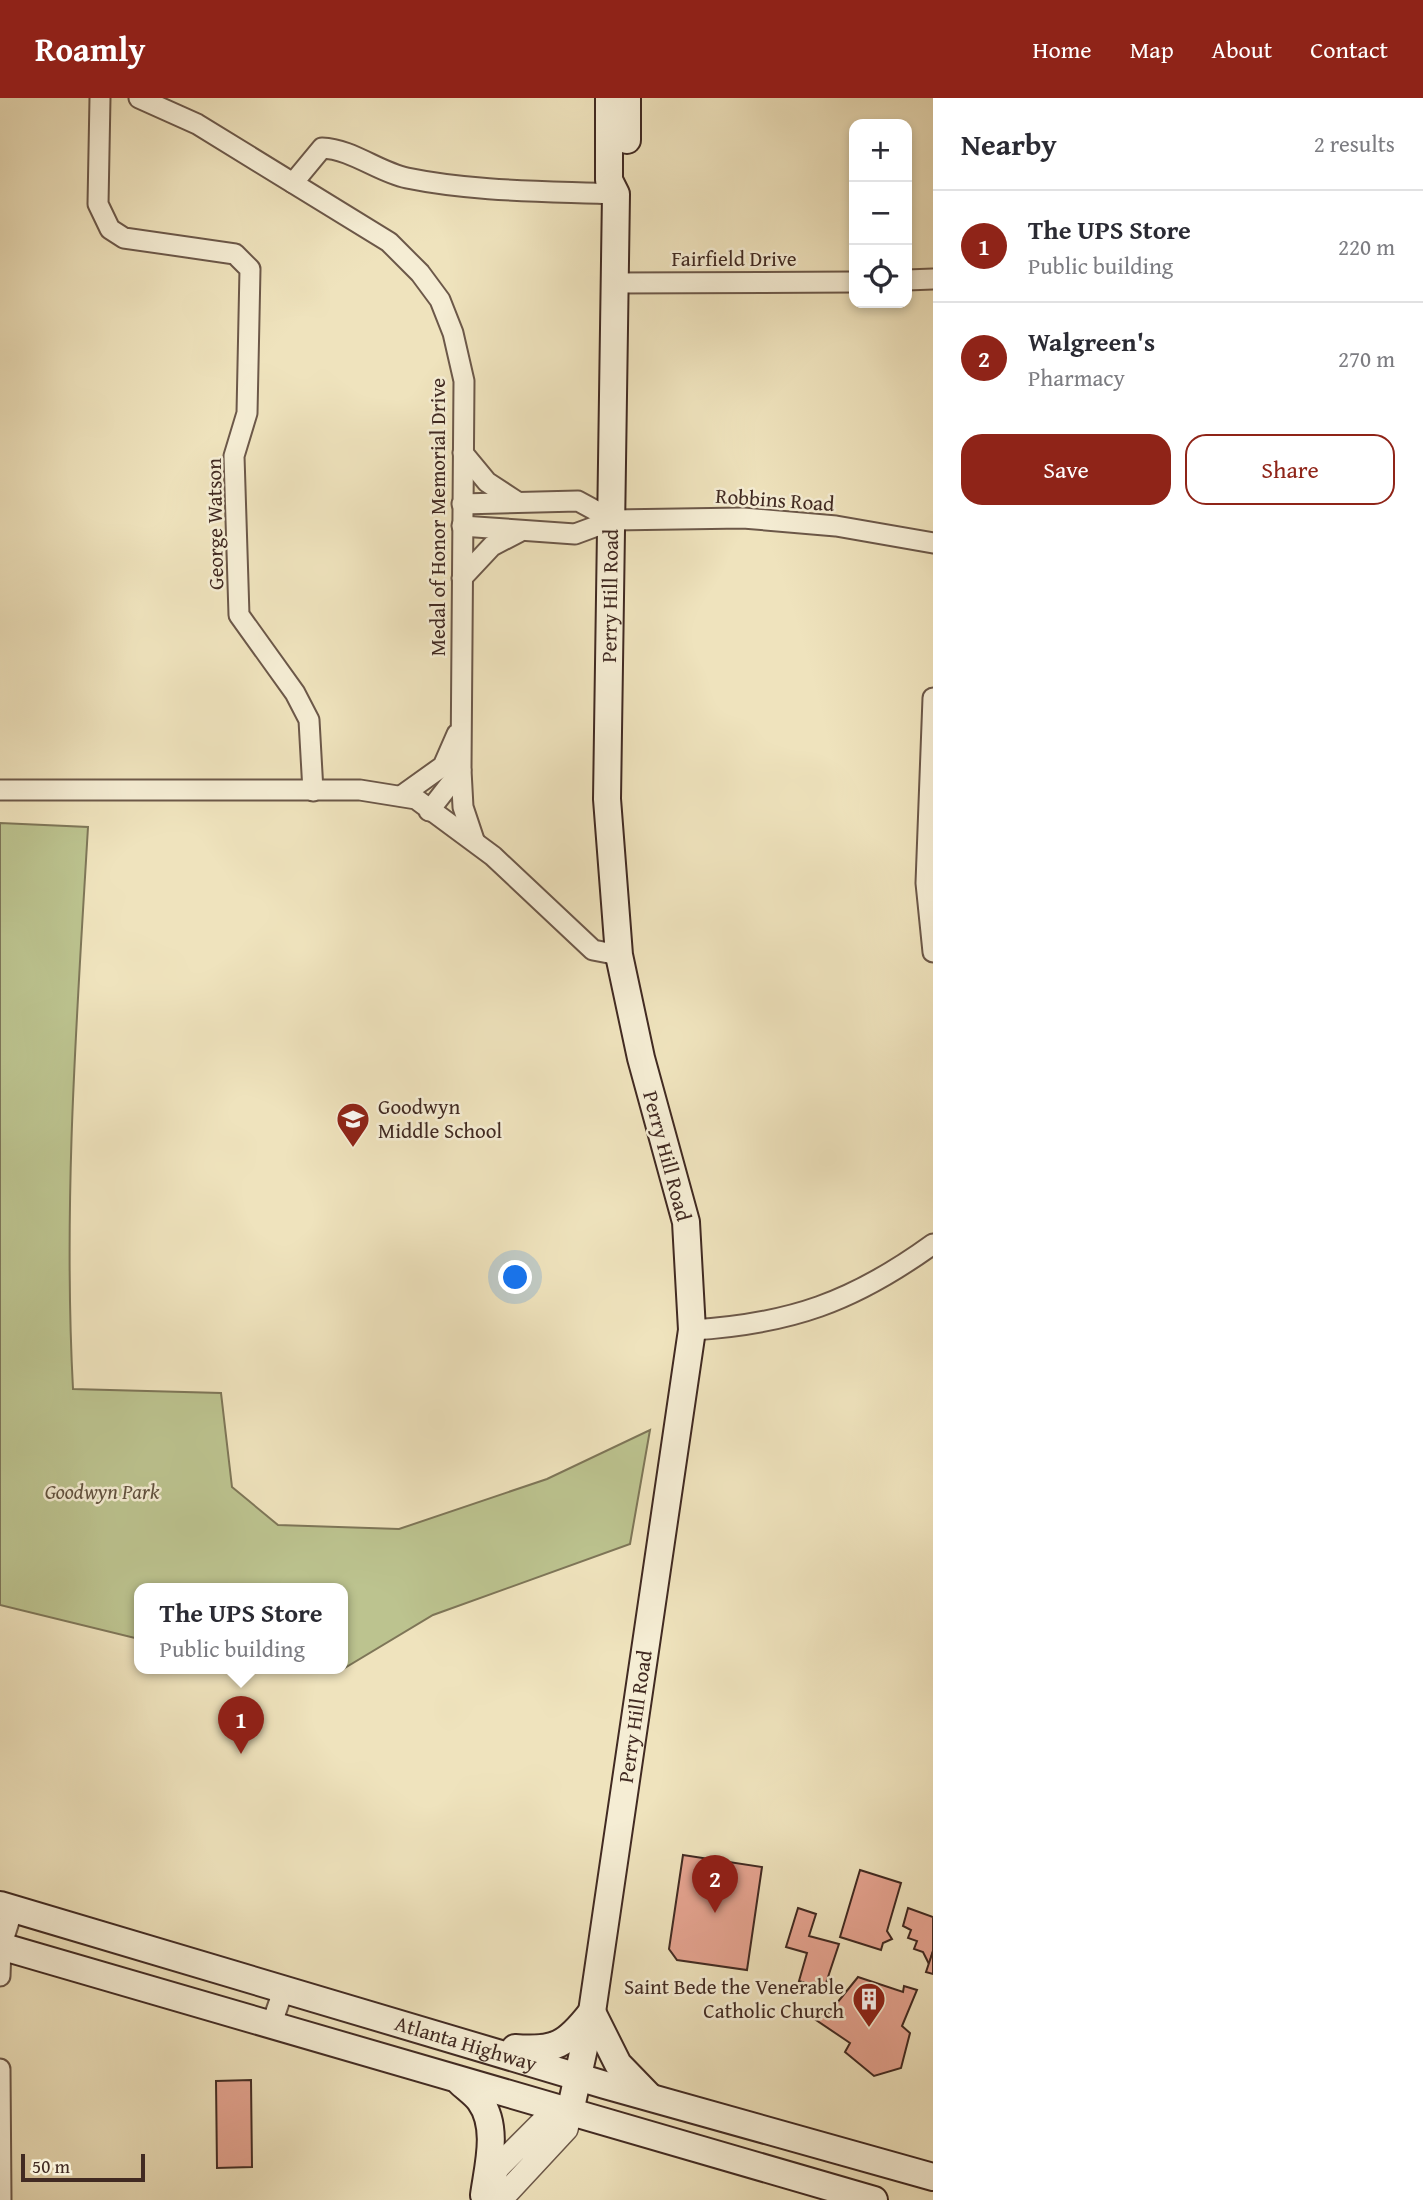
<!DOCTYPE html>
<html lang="en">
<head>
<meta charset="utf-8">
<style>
  :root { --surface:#fff; --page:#f7f7f7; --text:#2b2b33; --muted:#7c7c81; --line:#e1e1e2; --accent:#8f2418 }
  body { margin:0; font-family:"Gentium Book Plus",serif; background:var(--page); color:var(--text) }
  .controls { position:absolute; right:21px; top:21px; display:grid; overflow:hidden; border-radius:14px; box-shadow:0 4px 10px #0003 }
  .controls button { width:63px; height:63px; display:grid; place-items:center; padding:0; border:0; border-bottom:2px solid var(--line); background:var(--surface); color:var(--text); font:35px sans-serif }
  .scale { position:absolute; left:21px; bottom:18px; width:124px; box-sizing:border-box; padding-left:7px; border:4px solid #412a22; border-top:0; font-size:19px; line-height:24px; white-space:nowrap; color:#412a22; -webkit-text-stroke:5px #f5edd4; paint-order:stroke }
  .you { position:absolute; left:516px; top:1180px; width:24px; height:24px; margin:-18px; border:5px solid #fff; border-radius:50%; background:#1a73e8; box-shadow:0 0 0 10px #1a73e833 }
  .badge { display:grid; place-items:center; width:46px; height:46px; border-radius:50%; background:var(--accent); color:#fff; font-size:23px; font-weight:700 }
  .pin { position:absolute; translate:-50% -58px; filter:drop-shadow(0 2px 4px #0008) }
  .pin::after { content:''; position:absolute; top:37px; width:24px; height:21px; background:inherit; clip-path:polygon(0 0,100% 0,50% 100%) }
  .popup { position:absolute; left:134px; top:1485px; width:214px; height:91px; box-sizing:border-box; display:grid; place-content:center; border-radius:14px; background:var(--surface); filter:drop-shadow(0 2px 5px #0005); font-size:23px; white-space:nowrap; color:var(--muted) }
  .popup b { font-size:26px; color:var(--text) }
  .popup::after { content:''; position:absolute; left:50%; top:100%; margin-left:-14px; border:14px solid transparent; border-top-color:var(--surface) }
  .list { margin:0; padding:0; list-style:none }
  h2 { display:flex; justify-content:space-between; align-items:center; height:91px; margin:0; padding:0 28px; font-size:30px }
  h2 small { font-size:23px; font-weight:400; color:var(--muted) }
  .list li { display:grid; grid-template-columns:46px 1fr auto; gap:21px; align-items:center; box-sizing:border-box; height:112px; padding:0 28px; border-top:2px solid var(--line) }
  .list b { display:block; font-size:26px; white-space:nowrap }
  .list p { margin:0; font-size:23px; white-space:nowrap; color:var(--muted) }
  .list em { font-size:23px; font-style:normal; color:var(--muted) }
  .actions { display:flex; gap:14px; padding:21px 28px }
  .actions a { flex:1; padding:16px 0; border:2px solid var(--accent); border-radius:21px; text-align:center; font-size:24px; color:var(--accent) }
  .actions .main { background:var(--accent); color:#fff }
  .icon { flex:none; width:38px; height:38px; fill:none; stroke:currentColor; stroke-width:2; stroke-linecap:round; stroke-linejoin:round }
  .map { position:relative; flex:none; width:933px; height:2102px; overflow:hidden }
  header { display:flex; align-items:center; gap:42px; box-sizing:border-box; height:98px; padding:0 35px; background:var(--accent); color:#fff }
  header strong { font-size:33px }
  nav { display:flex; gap:38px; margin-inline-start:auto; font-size:24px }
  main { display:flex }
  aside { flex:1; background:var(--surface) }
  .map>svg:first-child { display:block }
  .green { fill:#bcc38f; stroke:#7e7658; stroke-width:2 }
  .building { fill:#e6a491; stroke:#412a22; stroke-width:2 }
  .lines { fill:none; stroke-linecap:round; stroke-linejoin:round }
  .minor-casing { stroke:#6c5849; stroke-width:23 }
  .tertiary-casing { stroke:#6c5849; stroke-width:26 }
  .secondary-casing { stroke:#412a22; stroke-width:30 }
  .minor { stroke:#f5edd4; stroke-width:19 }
  .tertiary { stroke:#f5edd4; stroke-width:23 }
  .secondary { stroke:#f5edd4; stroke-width:26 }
  .labels { text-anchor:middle; stroke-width:5; stroke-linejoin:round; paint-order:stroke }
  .street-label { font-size:21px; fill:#412a22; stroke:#f5edd4 }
  .poi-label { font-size:21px; fill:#412a22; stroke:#f5edd4; text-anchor:start }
  .park-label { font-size:21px; font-style:italic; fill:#60503d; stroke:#f5edd4 }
</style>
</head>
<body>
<header>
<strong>Roamly</strong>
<nav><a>Home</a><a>Map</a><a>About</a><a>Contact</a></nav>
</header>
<main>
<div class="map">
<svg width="933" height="2102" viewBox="0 0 933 2102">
  <rect width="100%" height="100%" fill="#efe3bd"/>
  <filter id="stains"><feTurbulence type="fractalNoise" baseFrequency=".00286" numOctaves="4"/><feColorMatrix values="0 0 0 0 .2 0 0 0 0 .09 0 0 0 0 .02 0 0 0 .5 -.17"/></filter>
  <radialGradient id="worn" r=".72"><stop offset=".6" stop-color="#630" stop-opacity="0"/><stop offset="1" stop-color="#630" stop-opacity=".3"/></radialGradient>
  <path class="green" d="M0,725l88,4c-11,187 -25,374 -15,562l148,4 11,94 46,38 121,4 148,-50 103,-49 -20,114 -197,71 -90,54 -48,-1h47v-80h-202l-1,51 -139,-34z"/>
  <g class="building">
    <polygon points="683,1757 762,1769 747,1872 677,1862 669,1851"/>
    <polygon points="860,1772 901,1785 887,1833 892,1841 883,1845 881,1852 840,1839"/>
    <polygon points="798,1810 816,1816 809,1838 839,1846 824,1891 799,1883 807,1855 786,1849"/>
    <polygon points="908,1810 933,1819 933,1853 929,1866 923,1854 914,1851 917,1843 908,1840 911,1832 903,1828"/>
    <polygon points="933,1853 933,1876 926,1874"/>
    <polygon points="858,1879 903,1894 904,1888 917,1892 902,1928 910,1935 901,1970 874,1978 845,1954 850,1945 816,1922 824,1912 829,1915"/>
    <polygon points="251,1982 252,2069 217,2070 216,1983"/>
  </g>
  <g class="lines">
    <defs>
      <g id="minor">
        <polyline points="100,0 98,106 110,131 124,140 235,156 250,171 247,315 234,358 239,517 295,595 309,622 313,693"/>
        <polyline points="139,0 197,26 389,144 420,175 440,202 453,235 464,283 461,672 429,713"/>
        <path d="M293,85l29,-35c30,1 56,24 85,30 68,14 140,13 209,16"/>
        <polyline points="907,182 933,181"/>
        <polyline points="615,185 854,184"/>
        <polyline points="463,355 487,384 516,403"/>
        <polyline points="462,406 578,403 613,422"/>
        <polyline points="462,428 575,436 613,422 743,420 836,428 933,445"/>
        <polyline points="462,480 492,448 519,434"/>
        <polyline points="933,600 926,785 933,854"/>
        <polyline points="461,672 463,709 474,742"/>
        <polyline points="0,692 360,692 416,701 493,758 593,852 619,857"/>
        <polyline points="401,698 443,668 457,636"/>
        <path d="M692,1232c98,-6 161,-28 241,-86"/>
        <polyline points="0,1878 1,1849 13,1811"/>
        <polyline points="271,1928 284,1890"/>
        <polyline points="0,1971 1,2102"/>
      </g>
      <polyline id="tertiary" points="487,2090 498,2069 548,2019 570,2014 566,2031 500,2102"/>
      <g id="secondary">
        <polyline points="627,42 627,0"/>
        <path id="s1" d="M0,1807l605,180 328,92"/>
        <polyline points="0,1848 874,2102"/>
        <polyline points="592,1914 618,1966 649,1998"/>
        <path d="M515,1950c40,3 51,-3 76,-35"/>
        <path d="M460,1984c6,6 15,12 20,19 19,26 8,65 4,94"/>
        <path id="s2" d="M570,2014l22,-100 100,-682 -6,-108 -45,-164 -22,-103 -12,-156 9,-605 -7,-14v-82"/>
      </g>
    </defs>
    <use href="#minor" class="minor-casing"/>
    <use href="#tertiary" class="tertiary-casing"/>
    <use href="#secondary" class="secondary-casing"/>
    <use href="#minor" class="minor"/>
    <use href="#tertiary" class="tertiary"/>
    <use href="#secondary" class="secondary"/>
  </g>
  <defs>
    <symbol id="school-pin" viewBox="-11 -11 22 30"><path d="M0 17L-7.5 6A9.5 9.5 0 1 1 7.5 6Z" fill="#8f2418" stroke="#f5edd4"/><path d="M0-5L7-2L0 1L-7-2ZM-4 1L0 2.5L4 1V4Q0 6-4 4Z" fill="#fff"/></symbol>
    <symbol id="building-pin" viewBox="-11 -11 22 30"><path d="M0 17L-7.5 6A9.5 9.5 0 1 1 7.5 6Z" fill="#8f2418" stroke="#f5edd4"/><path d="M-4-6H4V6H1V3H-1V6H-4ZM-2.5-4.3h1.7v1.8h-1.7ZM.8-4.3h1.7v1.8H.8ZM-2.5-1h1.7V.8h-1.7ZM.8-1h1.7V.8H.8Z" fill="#fff"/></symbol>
  </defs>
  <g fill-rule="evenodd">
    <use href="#school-pin" x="334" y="1002" width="38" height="52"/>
    <use href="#building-pin" x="850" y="1882" width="38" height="52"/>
  </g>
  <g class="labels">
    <g class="street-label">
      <text x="734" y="168">Fairfield Drive</text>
      <text transform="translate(775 402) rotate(4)" y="7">Robbins Road</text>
      <text transform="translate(438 419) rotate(-90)" y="7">Medal of Honor Memorial Drive</text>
      <text transform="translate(215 426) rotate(-91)" y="7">George Watson</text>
      <text dy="7" stroke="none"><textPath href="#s2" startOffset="1535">Perry Hill Road</textPath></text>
      <text transform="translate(667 1058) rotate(75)" y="7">Perry Hill Road</text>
      <text dy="7" stroke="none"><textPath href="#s2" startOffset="401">Perry Hill Road</textPath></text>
      <text dy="7" stroke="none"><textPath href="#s1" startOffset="486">Atlanta Highway</textPath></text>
    </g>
    <g class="poi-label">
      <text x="378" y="1016">Goodwyn<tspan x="378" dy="24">Middle School</tspan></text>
      <text x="844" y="1896" text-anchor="end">Saint Bede the Venerable<tspan x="844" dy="24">Catholic Church</tspan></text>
    </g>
    <g class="park-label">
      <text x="102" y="1401">Goodwyn Park</text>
    </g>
  </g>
  <rect width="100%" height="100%" filter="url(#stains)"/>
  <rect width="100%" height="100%" fill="url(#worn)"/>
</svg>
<div class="controls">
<button>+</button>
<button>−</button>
<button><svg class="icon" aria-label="locate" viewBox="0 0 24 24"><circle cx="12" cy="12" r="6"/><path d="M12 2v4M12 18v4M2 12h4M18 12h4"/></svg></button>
</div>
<div class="scale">50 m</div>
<div class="you"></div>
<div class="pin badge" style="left:241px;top:1656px">1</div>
<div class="popup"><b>The UPS Store</b>Public building</div>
<div class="pin badge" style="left:715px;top:1815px">2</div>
</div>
<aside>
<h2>Nearby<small>2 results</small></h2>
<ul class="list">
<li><span class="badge">1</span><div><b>The UPS Store</b><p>Public building</p></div><em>220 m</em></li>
<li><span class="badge">2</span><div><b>Walgreen's</b><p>Pharmacy</p></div><em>270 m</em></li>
</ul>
<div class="actions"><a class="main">Save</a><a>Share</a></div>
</aside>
</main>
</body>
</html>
